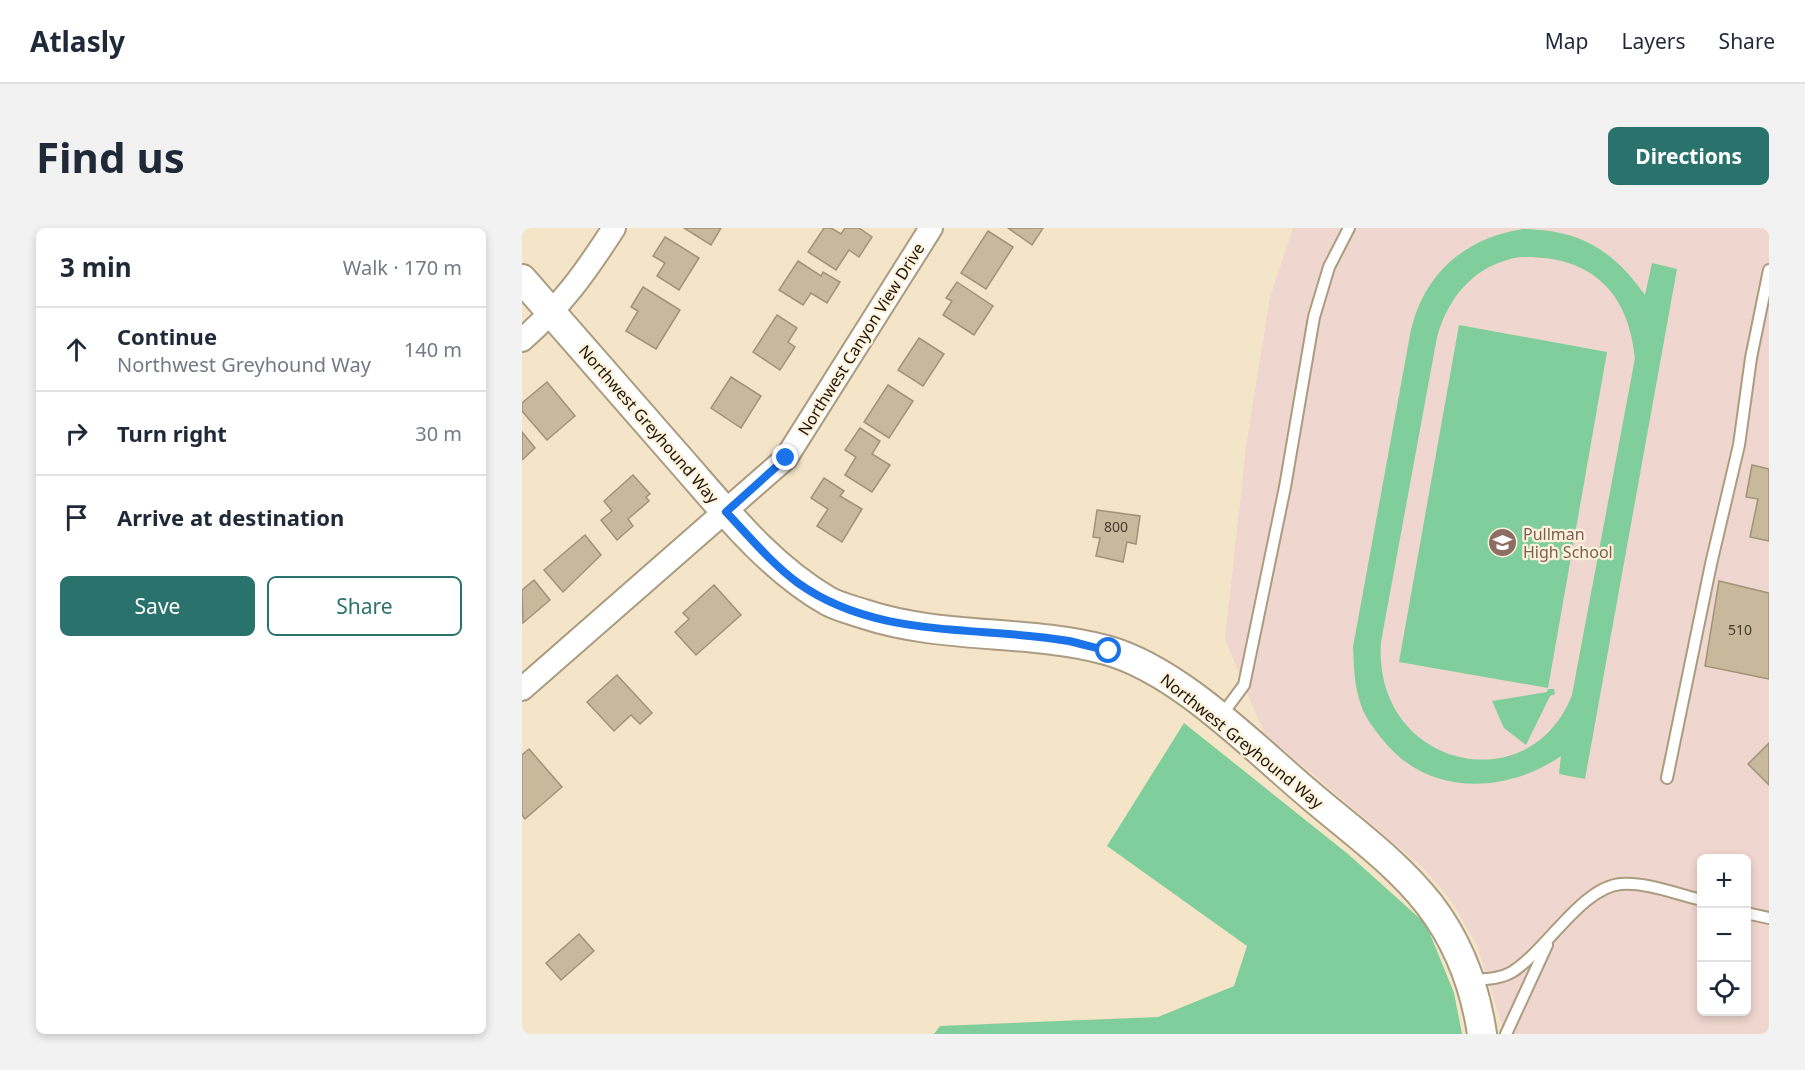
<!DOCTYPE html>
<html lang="en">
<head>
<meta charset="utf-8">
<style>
  :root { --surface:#fff; --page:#f2f2f3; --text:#1f2937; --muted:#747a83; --line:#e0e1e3; --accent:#2a736d }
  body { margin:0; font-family:"Noto Sans",sans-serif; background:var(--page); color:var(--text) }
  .controls { position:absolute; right:18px; bottom:18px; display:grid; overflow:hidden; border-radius:9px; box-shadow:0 3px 9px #0003 }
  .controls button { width:54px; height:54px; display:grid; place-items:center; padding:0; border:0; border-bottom:2px solid var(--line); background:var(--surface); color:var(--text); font:30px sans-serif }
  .stop { position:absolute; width:18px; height:18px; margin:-14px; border:4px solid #1a73e8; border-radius:50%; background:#fff }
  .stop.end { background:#1a73e8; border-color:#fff; box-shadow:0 2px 6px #0008 }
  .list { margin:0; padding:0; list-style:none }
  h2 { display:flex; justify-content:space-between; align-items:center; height:78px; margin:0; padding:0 24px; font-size:26px }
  h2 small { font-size:20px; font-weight:400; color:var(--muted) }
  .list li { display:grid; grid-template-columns:39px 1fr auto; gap:18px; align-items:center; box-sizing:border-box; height:84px; padding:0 24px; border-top:2px solid var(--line) }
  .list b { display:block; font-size:22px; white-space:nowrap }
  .list p { margin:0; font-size:20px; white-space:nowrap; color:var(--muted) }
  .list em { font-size:20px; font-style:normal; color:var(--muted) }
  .actions { display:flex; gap:12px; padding:18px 24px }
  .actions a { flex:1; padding:14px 0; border:2px solid var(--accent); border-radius:9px; text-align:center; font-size:21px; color:var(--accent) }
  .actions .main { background:var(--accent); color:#fff }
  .icon { flex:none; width:33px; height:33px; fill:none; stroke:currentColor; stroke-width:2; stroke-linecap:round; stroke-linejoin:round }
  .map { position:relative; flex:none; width:1247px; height:806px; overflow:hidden; border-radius:9px }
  header { display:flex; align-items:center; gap:36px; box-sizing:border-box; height:84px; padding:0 30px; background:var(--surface); border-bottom:2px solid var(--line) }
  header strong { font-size:28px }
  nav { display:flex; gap:33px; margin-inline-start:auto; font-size:21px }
  .intro { display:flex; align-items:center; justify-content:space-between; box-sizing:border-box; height:144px; padding:0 36px }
  h1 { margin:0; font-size:42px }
  .button { padding:15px 27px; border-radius:9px; background:var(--accent); color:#fff; font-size:21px; font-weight:700 }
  main { display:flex; gap:36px; padding:0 36px }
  aside { flex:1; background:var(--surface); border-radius:9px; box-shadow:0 3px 9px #0003 }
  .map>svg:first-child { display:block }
  .education { fill:#efd6ce; fill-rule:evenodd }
  .green { fill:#80ce9b; fill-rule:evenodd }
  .building { fill:#c8b99d; stroke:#a19378; stroke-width:1.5 }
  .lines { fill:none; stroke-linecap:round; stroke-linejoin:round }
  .service-casing { stroke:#ab9c81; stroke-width:14 }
  .minor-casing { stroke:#ab9c81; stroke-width:26 }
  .tertiary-casing { stroke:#ab9c81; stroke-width:32 }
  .service { stroke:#fff; stroke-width:10 }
  .minor { stroke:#fff; stroke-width:22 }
  .tertiary { stroke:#fff; stroke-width:28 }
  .route { stroke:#1a73e8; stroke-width:8 }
  .labels { text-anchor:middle; stroke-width:4.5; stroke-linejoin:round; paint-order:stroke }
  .number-label { font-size:14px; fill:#453c2e }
  .street-label { font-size:16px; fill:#191309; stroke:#fff2db }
  .education-label { font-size:16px; fill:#785e54; stroke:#fff2db; text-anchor:start }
</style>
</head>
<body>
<header>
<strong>Atlasly</strong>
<nav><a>Map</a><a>Layers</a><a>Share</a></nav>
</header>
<div class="intro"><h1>Find us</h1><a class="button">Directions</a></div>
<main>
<aside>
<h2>3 min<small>Walk · 170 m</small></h2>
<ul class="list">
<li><svg class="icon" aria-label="ahead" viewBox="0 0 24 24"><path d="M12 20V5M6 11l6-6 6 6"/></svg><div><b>Continue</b><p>Northwest Greyhound Way</p></div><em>140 m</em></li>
<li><svg class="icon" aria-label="right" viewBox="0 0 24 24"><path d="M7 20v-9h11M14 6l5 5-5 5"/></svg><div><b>Turn right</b></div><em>30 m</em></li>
<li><svg class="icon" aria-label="arrive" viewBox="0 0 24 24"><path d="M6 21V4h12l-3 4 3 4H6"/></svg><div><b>Arrive at destination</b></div></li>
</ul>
<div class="actions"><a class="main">Save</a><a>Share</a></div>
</aside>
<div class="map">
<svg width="1247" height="806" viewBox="0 0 1247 806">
  <rect width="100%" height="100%" fill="#f4e5c8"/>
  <path class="education" d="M771,0h476v806h-264l-28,-89 -27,-46 -28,-32 -158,-134 -39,-94 21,-192 24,-150zM1180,630h44v154h-44z"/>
  <g class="green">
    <path d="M1001,1c57,1 89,20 122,66l7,-32 25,6 -92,510 -26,-5 2,-18c-55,38 -133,41 -178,-16 -8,-10 -18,-22 -22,-35 -7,-19 -7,-38 -8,-58l57,-312c12,-60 54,-97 113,-106zM998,29c69,-2 108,32 115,101l-63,337c-43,110 -200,71 -191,-53l56,-305c12,-42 39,-73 83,-80z"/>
    <polygon points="937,97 1085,124 1026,460 877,434"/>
    <polygon points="1026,461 1032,461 1033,466 1028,468 1004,517 982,500 970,473 1025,464"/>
    <polygon points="662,495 826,626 904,696 932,765 940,806 412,806 418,798 636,789 712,758 725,718 585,618"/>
  </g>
  <g class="building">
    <polygon points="162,0 199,0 189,17"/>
    <polygon points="302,0 309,0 319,6 323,0 337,0 350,9 337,29 327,22 314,42 286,24"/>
    <polygon points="486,0 521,0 510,17"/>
    <polygon points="466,3 491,19 464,61 439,45"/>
    <polygon points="143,9 177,30 157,62 135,48 143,35 131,28"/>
    <polygon points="276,33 299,48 301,44 318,54 305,75 289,65 281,77 257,62"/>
    <polygon points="435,54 471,78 452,107 421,87 430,73 424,70"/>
    <polygon points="121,59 158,82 134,121 104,103 116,83 109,79"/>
    <polygon points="255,87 275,100 266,114 273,119 258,142 231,124"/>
    <polygon points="397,110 422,126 401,158 376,142"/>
    <polygon points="209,149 239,168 219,200 189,180"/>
    <polygon points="25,154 53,188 25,212 0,183 0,175"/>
    <polygon points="366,157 391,173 367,210 342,194"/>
    <polygon points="338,200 358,213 350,226 368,237 350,264 323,247 334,229 323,222"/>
    <polygon points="0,204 13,220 0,232"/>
    <polygon points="1230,237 1247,241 1247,313 1228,309 1236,271 1224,269"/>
    <polygon points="111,247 128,266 124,269 127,273 106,291 111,298 95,312 79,292 90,283 82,273"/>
    <polygon points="302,250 322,263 318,268 340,281 320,314 295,298 306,281 289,270"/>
    <polygon points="575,282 618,288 614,316 605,314 601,334 574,328 578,310 571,309"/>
    <polygon points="63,307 79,327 41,364 22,342"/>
    <polygon points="12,352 28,372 1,395 0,362"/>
    <polygon points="1197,353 1247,365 1247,451 1183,438"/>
    <polygon points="192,357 219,387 174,427 153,404 167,391 161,385"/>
    <polygon points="95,447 130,485 118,496 109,487 92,503 65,474"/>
    <polygon points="1247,515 1247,557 1226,536"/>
    <polygon points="7,521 40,559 3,591 0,587 0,527"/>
    <polygon points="57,706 72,723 39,752 24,735"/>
  </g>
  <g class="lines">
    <defs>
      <g id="service">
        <polyline points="699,488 722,457 763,259 792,89 807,39 827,0"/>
        <polyline points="1145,550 1189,336 1217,217 1229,130 1247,42"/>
        <polyline points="1224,685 1247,690"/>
        <path d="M950,752c14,-1 28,-1 40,-8 35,-22 70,-85 109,-88 26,-2 55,10 81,16"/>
        <polyline points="984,806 1025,717"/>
      </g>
      <g id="minor">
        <path d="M0,112c41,-36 63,-67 92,-112"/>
        <polyline points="0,461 264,230 409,0"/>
      </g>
      <path id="tertiary" d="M0,51c51,59 102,117 153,175 47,53 91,111 153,147 11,6 24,9 36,13 79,26 163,15 242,36 73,20 147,97 204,145 41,35 86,67 119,109 30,39 46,82 53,130"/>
    </defs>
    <use href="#service" class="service-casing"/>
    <use href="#minor" class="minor-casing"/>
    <use href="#tertiary" class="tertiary-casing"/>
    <use href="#service" class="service"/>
    <use href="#minor" class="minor"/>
    <use href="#tertiary" class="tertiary"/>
  </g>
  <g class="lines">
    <path class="route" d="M264,230l-60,54c23,24 45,51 72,71 80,57 179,42 271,58 13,3 26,7 40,10"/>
  </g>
  <defs>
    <symbol id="school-disc" viewBox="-11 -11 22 22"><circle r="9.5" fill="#8d6e63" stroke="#fff2db"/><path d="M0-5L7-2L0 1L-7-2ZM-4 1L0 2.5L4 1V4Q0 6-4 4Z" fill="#fff"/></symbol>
  </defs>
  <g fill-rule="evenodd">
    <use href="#school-disc" x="964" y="298" width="33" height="33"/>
  </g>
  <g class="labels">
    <g class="number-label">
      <text x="594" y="304">800</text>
      <text x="1218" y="407">510</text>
    </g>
    <g class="street-label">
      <text transform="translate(339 111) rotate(-58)" y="6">Northwest Canyon View Drive</text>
      <text transform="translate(127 196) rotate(49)" y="6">Northwest Greyhound Way</text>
      <text transform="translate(720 513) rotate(39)" y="6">Northwest Greyhound Way</text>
    </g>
    <g class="education-label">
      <text x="1001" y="312">Pullman<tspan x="1001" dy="18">High School</tspan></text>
    </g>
  </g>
</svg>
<div class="controls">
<button>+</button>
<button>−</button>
<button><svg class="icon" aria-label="locate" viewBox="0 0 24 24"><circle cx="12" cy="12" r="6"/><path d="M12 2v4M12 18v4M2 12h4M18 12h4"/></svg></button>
</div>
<div class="stop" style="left:587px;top:423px"></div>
<div class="stop end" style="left:264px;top:230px"></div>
</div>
</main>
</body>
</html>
